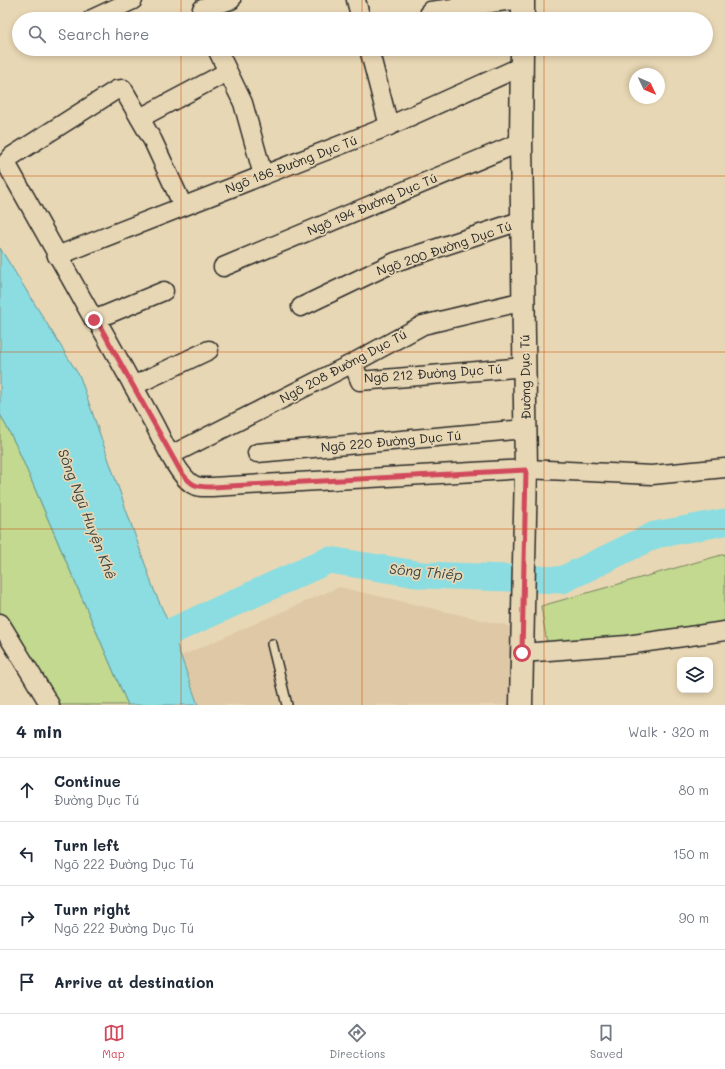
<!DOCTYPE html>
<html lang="en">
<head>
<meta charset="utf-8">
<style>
  :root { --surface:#fff; --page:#f6f6f7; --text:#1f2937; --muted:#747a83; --line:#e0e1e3; --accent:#d1495b }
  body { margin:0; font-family:Mali,sans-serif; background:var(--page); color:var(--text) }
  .controls { position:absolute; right:12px; bottom:12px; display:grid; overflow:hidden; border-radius:8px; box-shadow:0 2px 6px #0003 }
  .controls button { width:36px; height:36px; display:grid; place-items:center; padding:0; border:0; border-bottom:1px solid var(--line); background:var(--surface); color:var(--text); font:20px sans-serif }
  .compass { position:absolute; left:629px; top:68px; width:36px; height:36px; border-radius:50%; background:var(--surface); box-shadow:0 2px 6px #0003; rotate:134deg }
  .stop { position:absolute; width:12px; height:12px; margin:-9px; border:3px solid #d1495b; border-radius:50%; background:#fff }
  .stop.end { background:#d1495b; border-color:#fff; box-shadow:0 1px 4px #0008 }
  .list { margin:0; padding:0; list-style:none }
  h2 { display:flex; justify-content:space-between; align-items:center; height:52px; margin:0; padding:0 16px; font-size:17px }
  h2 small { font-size:13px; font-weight:400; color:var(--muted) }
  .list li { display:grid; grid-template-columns:26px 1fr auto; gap:12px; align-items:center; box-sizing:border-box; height:64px; padding:0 16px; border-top:1px solid var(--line) }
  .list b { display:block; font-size:15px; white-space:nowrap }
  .list p { margin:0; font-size:13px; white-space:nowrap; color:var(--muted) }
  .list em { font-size:13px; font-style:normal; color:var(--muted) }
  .icon { flex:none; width:22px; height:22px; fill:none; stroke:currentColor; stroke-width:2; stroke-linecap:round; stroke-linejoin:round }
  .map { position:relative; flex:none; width:725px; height:705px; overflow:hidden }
  .search { position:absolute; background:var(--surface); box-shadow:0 2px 6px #0003; left:12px; right:12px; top:12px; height:44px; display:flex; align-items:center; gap:10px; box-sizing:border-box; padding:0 14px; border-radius:22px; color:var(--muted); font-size:15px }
  .sheet { height:308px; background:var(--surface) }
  nav { display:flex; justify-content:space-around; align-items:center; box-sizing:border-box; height:56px; border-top:1px solid var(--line); background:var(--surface); font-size:11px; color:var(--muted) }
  nav a { display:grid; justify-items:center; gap:2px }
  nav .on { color:var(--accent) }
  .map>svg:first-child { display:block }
  .built { fill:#dfc8a5 }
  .green { fill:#c2d98f; stroke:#76825d }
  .water { fill:#8bdde1; stroke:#659698 }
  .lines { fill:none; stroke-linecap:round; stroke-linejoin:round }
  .river { stroke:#8bdde1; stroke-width:27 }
  .lane-casing { stroke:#2b2b2b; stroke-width:12 }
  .street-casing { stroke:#2b2b2b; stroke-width:21 }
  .secondary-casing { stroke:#2b2b2b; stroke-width:25 }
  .lane { stroke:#e8d7b4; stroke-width:9 }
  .street { stroke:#e8d7b4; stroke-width:18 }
  .secondary { stroke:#e8d7b4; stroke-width:22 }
  .route { stroke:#d1495b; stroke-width:5 }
  .grid { fill:none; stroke:#cc5211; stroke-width:1; stroke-opacity:0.55 }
  .labels { text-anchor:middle; stroke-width:3.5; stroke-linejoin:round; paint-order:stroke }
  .street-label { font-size:13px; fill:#2b2b2b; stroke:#e8d7b4 }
  .water-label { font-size:14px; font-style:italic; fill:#394646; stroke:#e8d7b4 }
</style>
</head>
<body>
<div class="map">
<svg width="725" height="705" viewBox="0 0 725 705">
  <rect width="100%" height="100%" fill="#e8d7b4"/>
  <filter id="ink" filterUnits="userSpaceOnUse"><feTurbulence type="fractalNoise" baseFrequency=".025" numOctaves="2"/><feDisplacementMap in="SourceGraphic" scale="8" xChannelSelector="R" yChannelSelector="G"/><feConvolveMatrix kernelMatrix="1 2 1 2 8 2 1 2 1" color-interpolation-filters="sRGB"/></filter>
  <g filter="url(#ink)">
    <polygon class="built" points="339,587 522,629 521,705 198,705 181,656"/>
    <g class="green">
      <polygon points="0,414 17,447 128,705 50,705 0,623"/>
      <polygon points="725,554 725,631 548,651 541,606"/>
    </g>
    <polygon class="water" points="0,248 80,377 154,590 172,631 198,705 128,705 17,447 0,414"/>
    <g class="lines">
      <polyline class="river" points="145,656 172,631 329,560 423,575 562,580 655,535 725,522"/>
      <defs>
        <polyline id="lane" points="272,644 287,705"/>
        <g id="street">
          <polyline points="356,0 361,19"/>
          <polyline points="430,11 515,0"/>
          <polyline points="92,19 133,0"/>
          <polyline points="206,19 202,9 231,0"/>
          <polyline points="217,49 243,103 263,175"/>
          <polyline points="369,49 389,126"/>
          <polyline points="140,118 227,72"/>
          <path d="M183,206l-30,-65 -30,-52 -7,1 -104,66 -6,7 88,157 2,-1c20,35 39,70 58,105 9,17 23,50 38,60 6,4 13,3 20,3l314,-18 126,6 73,-7"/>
          <polyline points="57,256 389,126 522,66"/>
          <polyline points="223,267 521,142"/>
          <polyline points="301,307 395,262 523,220"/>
          <polyline points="96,319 164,291"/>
          <polyline points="353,363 360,381 525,367"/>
          <polyline points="133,386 209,350"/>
          <polyline points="257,453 525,429"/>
          <polyline points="171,455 353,363 423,325 524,301"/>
          <polyline points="0,623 50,705"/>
          <polyline points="522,653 627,645 725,631"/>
        </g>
        <g id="secondary">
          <polyline points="523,19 523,0"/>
          <polyline points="521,705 526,469 521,142 522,49"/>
        </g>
      </defs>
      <use href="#lane" class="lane-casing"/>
      <use href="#street" class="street-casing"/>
      <use href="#secondary" class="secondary-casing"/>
      <use href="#lane" class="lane"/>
      <use href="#street" class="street"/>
      <use href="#secondary" class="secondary"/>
    </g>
  </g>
  <g class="lines" filter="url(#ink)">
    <path class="route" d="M94,320l2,-1 85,153c11,14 14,15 31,15l314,-17 -4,183"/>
  </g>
  <path class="grid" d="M181,0v19M362,0v19M544,0v19M181,49v656M362,49v656M544,49v656M0,176h725M0,352h725M0,529h725"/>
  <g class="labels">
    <g class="street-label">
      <text transform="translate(291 164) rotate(-21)" y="5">Ngõ 186 Đường Dục Tú</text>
      <text transform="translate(372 204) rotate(-23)" y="5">Ngõ 194 Đường Dục Tú</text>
      <text transform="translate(444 248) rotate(-19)" y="5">Ngõ 200 Đường Dục Tú</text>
      <text transform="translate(343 366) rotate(-28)" y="5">Ngõ 208 Đường Dục Tú</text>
      <text transform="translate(433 373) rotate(-4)" y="5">Ngõ 212 Đường Dục Tú</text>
      <text transform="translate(525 377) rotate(-91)" y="5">Đường Dục Tú</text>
      <text transform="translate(391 441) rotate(-5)" y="5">Ngõ 220 Đường Dục Tú</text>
    </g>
    <g class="water-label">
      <text transform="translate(87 514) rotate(69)" y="5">Sông Ngũ Huyện Khê</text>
      <text transform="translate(426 572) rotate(5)" y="5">Sông Thiếp</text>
    </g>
  </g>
</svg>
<div class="controls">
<button><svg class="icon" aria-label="layers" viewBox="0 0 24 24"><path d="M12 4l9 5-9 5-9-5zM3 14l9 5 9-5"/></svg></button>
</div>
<svg class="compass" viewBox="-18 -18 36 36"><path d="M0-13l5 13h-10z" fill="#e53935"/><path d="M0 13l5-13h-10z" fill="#747a83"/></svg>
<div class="stop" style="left:522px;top:653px"></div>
<div class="stop end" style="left:94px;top:320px"></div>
<div class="search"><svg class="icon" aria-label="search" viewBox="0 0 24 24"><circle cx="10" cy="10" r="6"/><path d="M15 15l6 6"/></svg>Search here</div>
</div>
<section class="sheet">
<h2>4 min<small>Walk · 320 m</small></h2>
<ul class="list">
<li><svg class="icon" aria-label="ahead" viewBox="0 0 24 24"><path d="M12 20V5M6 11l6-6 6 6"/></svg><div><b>Continue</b><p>Đường Dục Tú</p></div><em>80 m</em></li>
<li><svg class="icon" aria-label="left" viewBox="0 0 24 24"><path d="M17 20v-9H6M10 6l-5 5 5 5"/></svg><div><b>Turn left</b><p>Ngõ 222 Đường Dục Tú</p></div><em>150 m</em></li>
<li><svg class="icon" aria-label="right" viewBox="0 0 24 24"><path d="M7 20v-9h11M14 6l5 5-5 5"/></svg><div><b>Turn right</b><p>Ngõ 222 Đường Dục Tú</p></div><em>90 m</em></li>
<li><svg class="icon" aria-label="arrive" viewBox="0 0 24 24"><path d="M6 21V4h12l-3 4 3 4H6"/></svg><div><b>Arrive at destination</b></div></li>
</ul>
</section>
<nav>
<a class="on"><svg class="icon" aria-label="map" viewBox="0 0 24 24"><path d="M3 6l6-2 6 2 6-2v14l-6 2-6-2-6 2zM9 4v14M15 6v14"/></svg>Map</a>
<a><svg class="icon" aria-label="directions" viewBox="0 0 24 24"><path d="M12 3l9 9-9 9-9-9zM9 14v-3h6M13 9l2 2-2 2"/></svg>Directions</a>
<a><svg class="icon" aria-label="saved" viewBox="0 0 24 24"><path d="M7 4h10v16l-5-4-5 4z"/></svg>Saved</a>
</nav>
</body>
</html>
